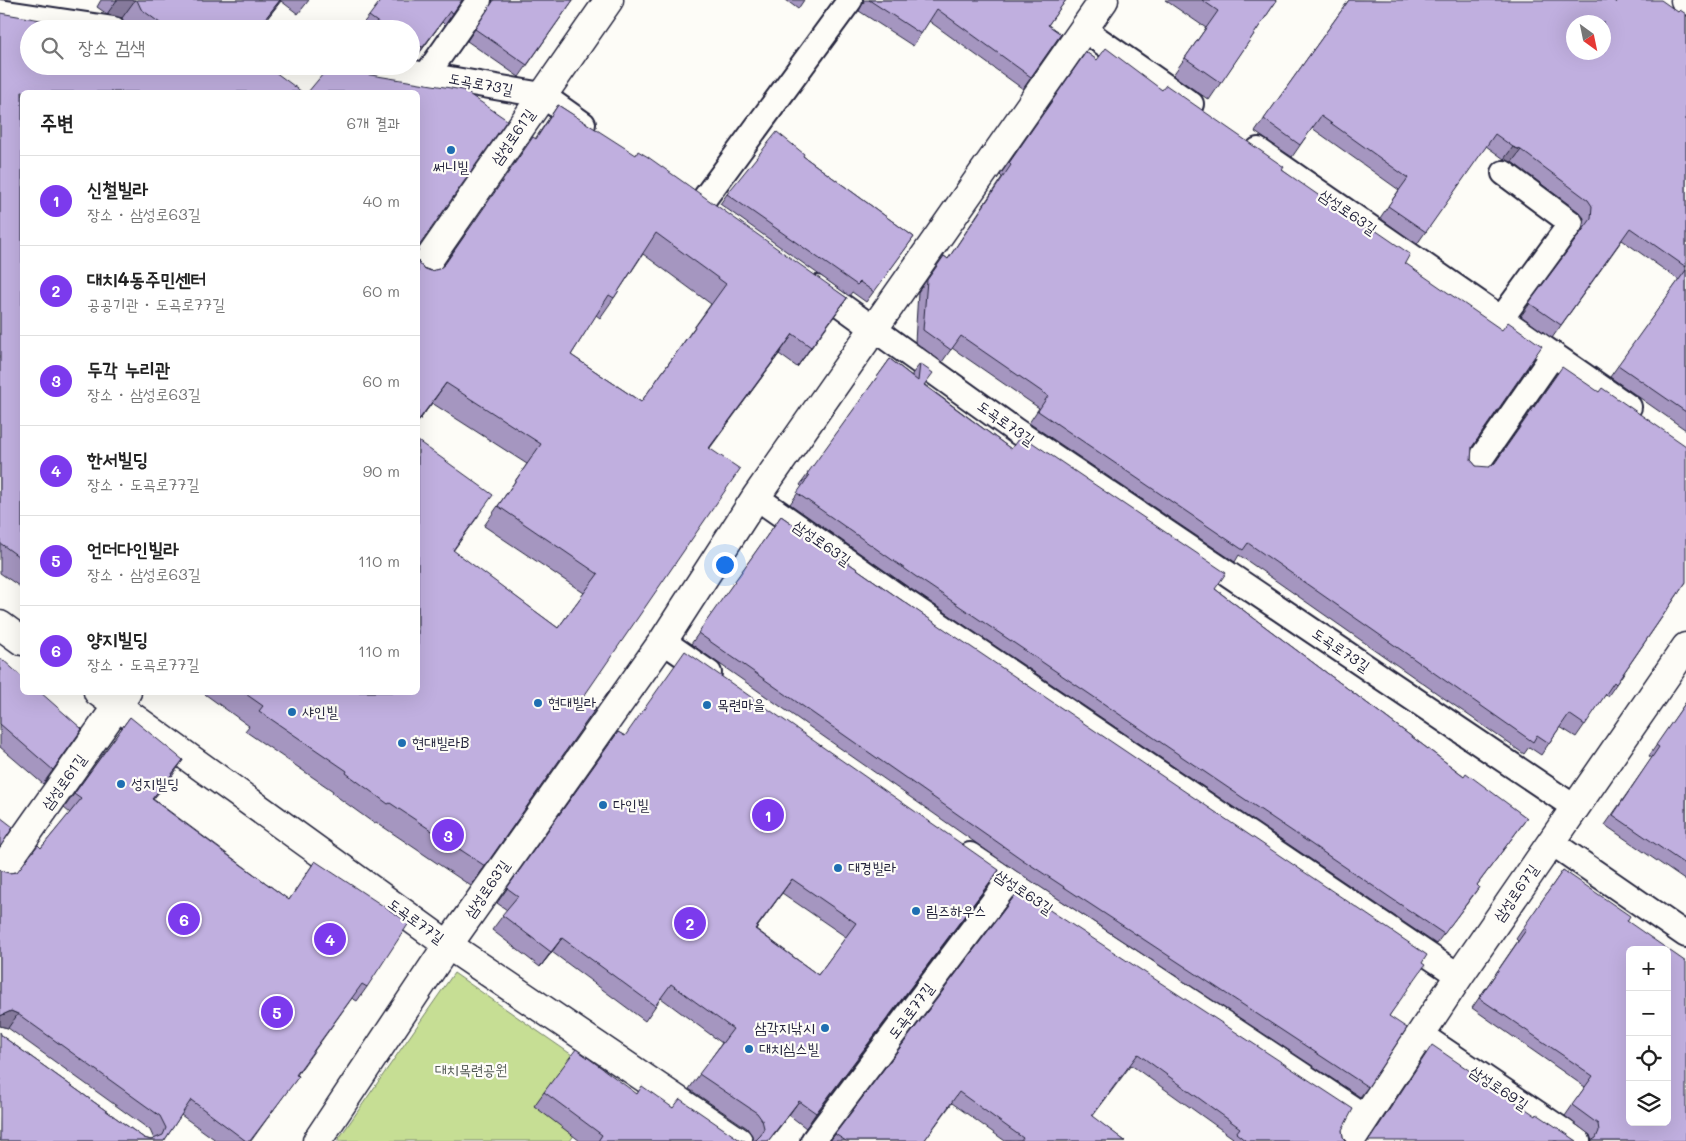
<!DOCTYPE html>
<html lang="ko">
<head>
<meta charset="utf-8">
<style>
  :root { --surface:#fff; --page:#f2f2f2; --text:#222; --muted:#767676; --line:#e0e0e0; --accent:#7c3aed }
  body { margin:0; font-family:Mali,"Poor Story",sans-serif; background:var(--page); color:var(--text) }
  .controls { position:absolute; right:15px; bottom:15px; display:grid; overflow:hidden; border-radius:8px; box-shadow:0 5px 20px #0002 }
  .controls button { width:45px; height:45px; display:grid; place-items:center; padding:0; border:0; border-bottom:1px solid var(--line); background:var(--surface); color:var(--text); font:25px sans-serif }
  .compass { position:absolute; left:1566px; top:15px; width:45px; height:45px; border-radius:50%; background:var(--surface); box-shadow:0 5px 20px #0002; rotate:147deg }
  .you { position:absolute; left:724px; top:564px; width:18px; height:18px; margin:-12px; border:4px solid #fff; border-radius:50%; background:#1a73e8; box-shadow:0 0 0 8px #1a73e833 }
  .badge { display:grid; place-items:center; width:32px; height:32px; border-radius:50%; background:var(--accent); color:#fff; font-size:16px; font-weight:700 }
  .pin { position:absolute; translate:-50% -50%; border:2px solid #fff; box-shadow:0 1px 5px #0006 }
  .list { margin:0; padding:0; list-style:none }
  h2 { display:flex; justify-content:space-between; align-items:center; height:65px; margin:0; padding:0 20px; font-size:21px }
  h2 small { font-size:16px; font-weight:400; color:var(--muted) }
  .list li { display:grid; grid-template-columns:32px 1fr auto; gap:15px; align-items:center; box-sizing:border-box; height:90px; padding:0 20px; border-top:1px solid var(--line) }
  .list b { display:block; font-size:19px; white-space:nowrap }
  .list p { margin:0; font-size:16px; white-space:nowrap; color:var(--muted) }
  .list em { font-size:16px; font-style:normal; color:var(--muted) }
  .icon { flex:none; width:28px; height:28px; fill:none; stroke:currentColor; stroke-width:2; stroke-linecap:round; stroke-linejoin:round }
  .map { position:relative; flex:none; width:1686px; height:1141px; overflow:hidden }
  .search { position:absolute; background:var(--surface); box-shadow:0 5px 20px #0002; left:20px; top:20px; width:400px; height:55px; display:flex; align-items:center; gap:12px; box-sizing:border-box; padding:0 18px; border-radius:28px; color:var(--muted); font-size:19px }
  .panel { position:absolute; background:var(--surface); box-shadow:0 5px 20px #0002; left:20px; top:90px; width:400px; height:605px; border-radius:8px }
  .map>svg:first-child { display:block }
  .park { fill:#c6de94; stroke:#748068 }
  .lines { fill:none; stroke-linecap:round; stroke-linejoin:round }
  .lane-casing { stroke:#22223b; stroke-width:28 }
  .street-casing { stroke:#22223b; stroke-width:31 }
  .lane { stroke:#fdfcf7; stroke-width:24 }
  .street { stroke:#fdfcf7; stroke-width:28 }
  .wall { fill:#a596c0; stroke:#22223b; fill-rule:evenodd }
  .shaded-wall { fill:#867a9c; stroke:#22223b }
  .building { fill:#c0afdf; stroke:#22223b; fill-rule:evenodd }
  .poi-dot { fill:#1f6fb2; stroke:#fdfcf7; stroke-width:2 }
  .labels { text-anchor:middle; stroke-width:4.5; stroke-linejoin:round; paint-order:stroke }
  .street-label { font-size:15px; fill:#22223b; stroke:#fdfcf7 }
  .poi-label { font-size:15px; fill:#22223b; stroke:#fdfcf7; text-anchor:start }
  .park-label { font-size:15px; fill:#535a56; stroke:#fdfcf7 }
</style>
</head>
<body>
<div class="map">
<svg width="1686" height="1141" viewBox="0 0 1686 1141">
  <rect width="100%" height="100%" fill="#fdfcf7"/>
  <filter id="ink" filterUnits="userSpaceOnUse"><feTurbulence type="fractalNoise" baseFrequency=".02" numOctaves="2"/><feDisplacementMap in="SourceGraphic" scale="10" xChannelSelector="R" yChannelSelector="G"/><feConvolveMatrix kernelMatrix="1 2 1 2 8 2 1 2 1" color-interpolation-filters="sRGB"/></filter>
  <g filter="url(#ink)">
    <polygon class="park" points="454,973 611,1082 570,1141 337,1141"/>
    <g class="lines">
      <defs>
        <g id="lane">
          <polyline points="0,12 114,29"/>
          <polyline points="1083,29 1191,104"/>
          <polyline points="374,66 542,95 583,124"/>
          <polyline points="427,74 479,0"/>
          <polyline points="1258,150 1629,407"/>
          <polyline points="699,206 850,0"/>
          <polyline points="817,288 1016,431 1574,807"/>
          <polyline points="1501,319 1571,223 1504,173"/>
          <polyline points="1475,467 1553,355"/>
          <polyline points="756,497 900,598 1459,976"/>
          <polyline points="663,641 709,673"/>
          <polyline points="1551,842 1686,935"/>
          <polyline points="970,855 1367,1118"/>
          <polyline points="1420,1034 1578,1141"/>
          <polyline points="813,1141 1008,882"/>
        </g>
        <g id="street">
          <polyline points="1685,0 1686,1"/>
          <polyline points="418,275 609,0"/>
          <polyline points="0,625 22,641"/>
          <polyline points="98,692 448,945 738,1141"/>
          <polyline points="0,872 127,692"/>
          <polyline points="317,1141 441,955 663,641 756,497 1104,0"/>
          <polyline points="1350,1141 1459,976 1686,647"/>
        </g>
      </defs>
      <use href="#lane" class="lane-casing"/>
      <use href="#street" class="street-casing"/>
      <use href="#lane" class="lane"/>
      <use href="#street" class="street"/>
    </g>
    <g class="wall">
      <polygon points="101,0 309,0 298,14 281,1 259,29 127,29 122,18 107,14 97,7"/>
      <polygon points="462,0 445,25 442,22 415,59 411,58 411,29 362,29 360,27 369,16"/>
      <polygon points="492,0 573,0 519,77 467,41 493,2"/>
      <polygon points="786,0 804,0 798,9"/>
      <polygon points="863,0 1066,0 1048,25 1061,34 1023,89 929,21 913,46 859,11 864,2"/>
      <polygon points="1165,0 1277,0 1209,100 1173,75 1206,28"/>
      <polygon points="1349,0 1616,3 1678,12 1686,14 1686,430 1610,377 1679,280 1622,240 1552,338 1521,316 1582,231 1584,218 1579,212 1512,162 1504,159 1486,146 1417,244 1380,218 1399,190 1312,128 1292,157 1255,132"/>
      <polygon points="0,13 22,92 22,588 0,573"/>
      <polygon points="1086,52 1097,60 1162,90 1282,170 1405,263 1472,447 1471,460 1476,466 1686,582 1608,696 1605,695 1576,737 1560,727 1541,755 1529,747 1524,754 1239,555 1235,562 1029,423 1039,408 952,348 942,362 915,342 918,292 944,256 948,259 1002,177 1000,175"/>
      <path d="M558,105l289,193 -50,69 -18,-13 -69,94 -128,251 14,9 -125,178 -95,-64 -1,2 -43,-31 1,-2 -88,-60 4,-5 -47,-34h216v-251l61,74 -26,36 105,77 26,-35 -100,-67 43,-62 -95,-61 -14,19v-162v2l5,6 8,3 8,-2 5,-5 91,-125zM643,254l68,50 -70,98 -70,-47 25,-40 4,3 14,-20z"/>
      <polygon points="803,156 914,237 866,302 852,292 849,296 720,204 727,194"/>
      <polygon points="890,359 912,376 912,374 920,364 925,385 1011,449 1215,589 1464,776 1527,818 1477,885 1479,887 1472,897 1436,944 908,587 790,504 802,487 800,485"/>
      <polygon points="781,516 1422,963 1389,1016 1368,1087 1360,1097 1016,871 691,644"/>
      <polygon points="0,662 82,729 43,784 0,747"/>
      <polygon points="1686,702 1686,881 1605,825 1652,758 1649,756"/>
      <polygon points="130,717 173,775 153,799 289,900 315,861 367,987 357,1001 352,998 297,1075 299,1076 288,1090 251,1141 217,1141 181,1115 164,1141 0,1141 2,1036 144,1138 151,1140 154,1139 150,1130 8,1028 0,1026 0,869 1,871 9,873 17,872 41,848 70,813 64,808"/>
      <path d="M618,732l7,4 374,134 -193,258 -17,-13 -20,26h-16l-1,-6 -5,-7 -58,-39 33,-46 -61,-45 -16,23 -93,-69 -12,15 -48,-37 15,-20 -10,-7zM782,893l64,44 -28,38 -62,-46z"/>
      <polygon points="1563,870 1627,921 1686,1141 1592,1141 1590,1135 1565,1116 1585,1087 1472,1008 1518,941 1516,939"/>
      <polygon points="1019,890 1342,1130 1343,1137 1347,1141 1230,1141 1233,1138 1131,1065 1092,1117 1125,1141 1005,1141 952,1103 924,1141 830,1141"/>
      <polygon points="544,1092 637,1094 673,1108 740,1140 745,1141 580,1141 534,1106"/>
    </g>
    <g class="shaded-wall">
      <polygon points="117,0 135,0 122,18 107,14"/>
      <polygon points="280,0 281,0 259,29 257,29"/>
      <polygon points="442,22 415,59 411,58 411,45"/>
      <polygon points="1513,147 1521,150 1512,162 1504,159"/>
      <polygon points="847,298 833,318 797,367 811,347"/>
      <polygon points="793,334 779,354 695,467"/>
      <polygon points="446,383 432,403 418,422 418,421"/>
      <polygon points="183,760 173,775 142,813 152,799"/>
      <polygon points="999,870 988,885 806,1128 816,1113"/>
      <polygon points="792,879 782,893 745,943 755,929"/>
      <polygon points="562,938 552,952 540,967 551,952"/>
      <polygon points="11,1011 18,1014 8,1028 0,1026 0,1016"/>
      <polygon points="799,1101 789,1115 768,1141"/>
    </g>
    <g class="building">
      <polygon points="137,0 280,0 257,29 168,29 141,9"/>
      <polygon points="381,0 462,0 453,13 450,11 423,47 411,45 411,29 387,29 369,16"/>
      <polygon points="494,0 573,0 527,65 475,29"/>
      <polygon points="869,0 1066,0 1048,25 1061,34 1031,77 937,9 921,34"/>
      <polygon points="1202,0 1277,0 1221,83 1185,58 1218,11"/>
      <path d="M1349,0h264l3,3 2,-3h43l17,12 2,-2 6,4v253l-56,-39 -69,97 -32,-22 62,-84 1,-13 -4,-6 -67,-50 -8,-3 -18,-13 -69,98 -38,-26 20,-28 -87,-62 -21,29 -36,-26zM1574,22h30v30h-30z"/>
      <polygon points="0,13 93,29 29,29 29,66 267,66 302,92 22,92 22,559 0,543"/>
      <polygon points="1106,48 1162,90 1166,85 1284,167 1282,170 1370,231 1372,228 1410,254 1405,263 1502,330 1508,322 1542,346 1472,447 1471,460 1476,466 1489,467 1495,463 1562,367 1599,392 1602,388 1686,446 1686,582 1616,684 1614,682 1585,725 1569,714 1549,743 1537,735 1533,742 1248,543 1243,550 1038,411 1048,396 961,336 951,350 923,330 927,280 944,256 948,259 1011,165 1009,163 1086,52 1097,60"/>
      <polygon points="328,68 463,90 507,120 419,246 418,251 418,92 308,92"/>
      <path d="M558,105l78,50 2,-4 10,6 199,141 -36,49 -18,-13 -84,114 31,21 -158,230 14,9 -111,158 -95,-63 -2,1 -42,-31 1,-2 -88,-60 4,-5 -20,-14h175v-251l75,54 -40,55 105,78 40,-54 -100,-68 43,-62 -95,-61 -28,38v-161v2l5,6 8,3 8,-2 6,-5 88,-127 3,2zM656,233l70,51 -85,118 -70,-47 38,-60 5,3z"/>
      <polygon points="777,132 804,154 803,156 914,237 874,292 860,282 857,285 727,194"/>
      <polygon points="1686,270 1686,412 1618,365"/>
      <polygon points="890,359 918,381 920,364 933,373 924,385 1011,449 1021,435 1226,573 1215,589 1464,776 1466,773 1527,818 1477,885 1479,887 1444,934 915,576 797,493 809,476 807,474"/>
      <polygon points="781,516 900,599 1427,955 1422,963 1425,965 1389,1016 1407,1028 1368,1087 1023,860 698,633"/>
      <path d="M685,651l314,219 -183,243 -17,-12 -31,40h-16l4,-1 5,-5 3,-7 -2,-8 -5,-7 -58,-39 34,-45 -62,-45 -16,22 -93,-68 -11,14 -49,-37 16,-19 -11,-8 111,-156 7,4zM792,879l64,44 -38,52 -63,-46z"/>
      <polygon points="2,659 22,677 22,692 40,692 82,729 53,770 0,724 0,662"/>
      <polygon points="1686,702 1686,865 1613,815 1659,747 1656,745"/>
      <polygon points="130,717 183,760 152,799 214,845 289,900 315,861 409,923 367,987 362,984 296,1075 299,1076 250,1141 246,1141 191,1100 164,1141 0,1141 0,1032 2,1036 144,1138 151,1140 163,1135 166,1128 160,1116 18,1014 11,1011 0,1016 0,869 1,871 9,873 17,872 38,845 41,848 81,799 74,794"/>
      <polygon points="0,817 13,827 0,847"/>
      <path d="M1563,870l67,46 -3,5 59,41v179h-95l5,-3 3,-7 -1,-7 -26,-19 21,-29 -114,-78 47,-68 -3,-2zM1630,950h37v172h-37z"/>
      <polygon points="1019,890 1353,1109 1342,1130 1343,1137 1347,1141 1246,1141 1236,1133 1240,1128 1138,1054 1092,1116 1125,1141 1021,1141 1023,1138 959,1092 924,1141 846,1141 835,1134"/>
      <polygon points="1432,1045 1536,1116 1537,1114 1577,1141 1368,1141 1370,1139"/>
      <polygon points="576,1049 637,1094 642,1086 673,1108 680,1099 740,1140 745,1141 598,1141 602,1135 544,1092"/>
    </g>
  </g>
  <g class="poi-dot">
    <circle cx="451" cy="150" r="5"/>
    <circle cx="538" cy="703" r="5"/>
    <circle cx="707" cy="705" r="5"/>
    <circle cx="292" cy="712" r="5"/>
    <circle cx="402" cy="743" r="5"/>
    <circle cx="121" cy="784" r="5"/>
    <circle cx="603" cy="805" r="5"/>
    <circle cx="838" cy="868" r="5"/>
    <circle cx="916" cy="911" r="5"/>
    <circle cx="825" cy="1028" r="5"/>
    <circle cx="749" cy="1049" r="5"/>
  </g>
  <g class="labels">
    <g class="street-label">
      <text transform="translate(481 84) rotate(11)" y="5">도곡로73길</text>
      <text transform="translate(513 137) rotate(-55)" y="5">삼성로61길</text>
      <text transform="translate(1348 212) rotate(35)" y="5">삼성로63길</text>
      <text transform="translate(1006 423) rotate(35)" y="5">도곡로73길</text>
      <text transform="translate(822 543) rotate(35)" y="5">삼성로63길</text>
      <text transform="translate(1341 650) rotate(34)" y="5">도곡로73길</text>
      <text transform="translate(64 782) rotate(-54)" y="5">삼성로61길</text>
      <text transform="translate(487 889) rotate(-55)" y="5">삼성로63길</text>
      <text transform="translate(1024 892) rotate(34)" y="5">삼성로63길</text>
      <text transform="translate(1516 893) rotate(-55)" y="5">삼성로67길</text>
      <text transform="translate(416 921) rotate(36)" y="5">도곡로77길</text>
      <text transform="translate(911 1011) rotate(-53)" y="5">도곡로77길</text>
      <text transform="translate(1499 1088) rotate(34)" y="5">삼성로69길</text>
    </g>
    <g class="poi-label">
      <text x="451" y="172" text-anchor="middle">써니빌</text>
      <text x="548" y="708">현대빌라</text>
      <text x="717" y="710">목련마을</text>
      <text x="302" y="717">샤인빌</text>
      <text x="412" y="748">현대빌라B</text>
      <text x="131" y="789">성지빌딩</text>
      <text x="613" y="810">다인빌</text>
      <text x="848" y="873">대경빌라</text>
      <text x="926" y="916">림즈하우스</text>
      <text x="815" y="1033" text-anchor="end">삼각지낚시</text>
      <text x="759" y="1054">대치심스빌</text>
    </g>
    <g class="park-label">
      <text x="471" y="1075">대치목련공원</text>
    </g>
  </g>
</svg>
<div class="controls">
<button>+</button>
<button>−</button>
<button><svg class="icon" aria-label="locate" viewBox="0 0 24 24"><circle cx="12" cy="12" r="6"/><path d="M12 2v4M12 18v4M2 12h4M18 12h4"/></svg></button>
<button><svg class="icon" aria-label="layers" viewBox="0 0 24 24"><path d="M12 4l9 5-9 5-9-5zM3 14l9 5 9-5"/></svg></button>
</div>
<svg class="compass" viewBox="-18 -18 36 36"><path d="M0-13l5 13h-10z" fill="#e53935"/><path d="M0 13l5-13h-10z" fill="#767676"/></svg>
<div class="you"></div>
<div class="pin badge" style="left:768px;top:815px">1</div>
<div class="pin badge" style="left:690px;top:923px">2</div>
<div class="pin badge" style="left:448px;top:835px">3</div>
<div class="pin badge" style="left:330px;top:939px">4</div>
<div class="pin badge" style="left:277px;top:1012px">5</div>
<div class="pin badge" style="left:184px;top:919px">6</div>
<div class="search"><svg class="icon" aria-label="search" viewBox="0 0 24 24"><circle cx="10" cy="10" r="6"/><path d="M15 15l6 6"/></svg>장소 검색</div>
<section class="panel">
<h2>주변<small>6개 결과</small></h2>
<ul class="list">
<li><span class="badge">1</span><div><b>신철빌라</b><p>장소 · 삼성로63길</p></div><em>40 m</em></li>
<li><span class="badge">2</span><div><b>대치4동주민센터</b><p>공공기관 · 도곡로77길</p></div><em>60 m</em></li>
<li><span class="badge">3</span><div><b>두각 누리관</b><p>장소 · 삼성로63길</p></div><em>60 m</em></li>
<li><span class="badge">4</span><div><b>한서빌딩</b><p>장소 · 도곡로77길</p></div><em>90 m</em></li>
<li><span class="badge">5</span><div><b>언더다인빌라</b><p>장소 · 삼성로63길</p></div><em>110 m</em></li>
<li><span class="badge">6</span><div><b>양지빌딩</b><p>장소 · 도곡로77길</p></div><em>110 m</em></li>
</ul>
</section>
</div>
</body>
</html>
